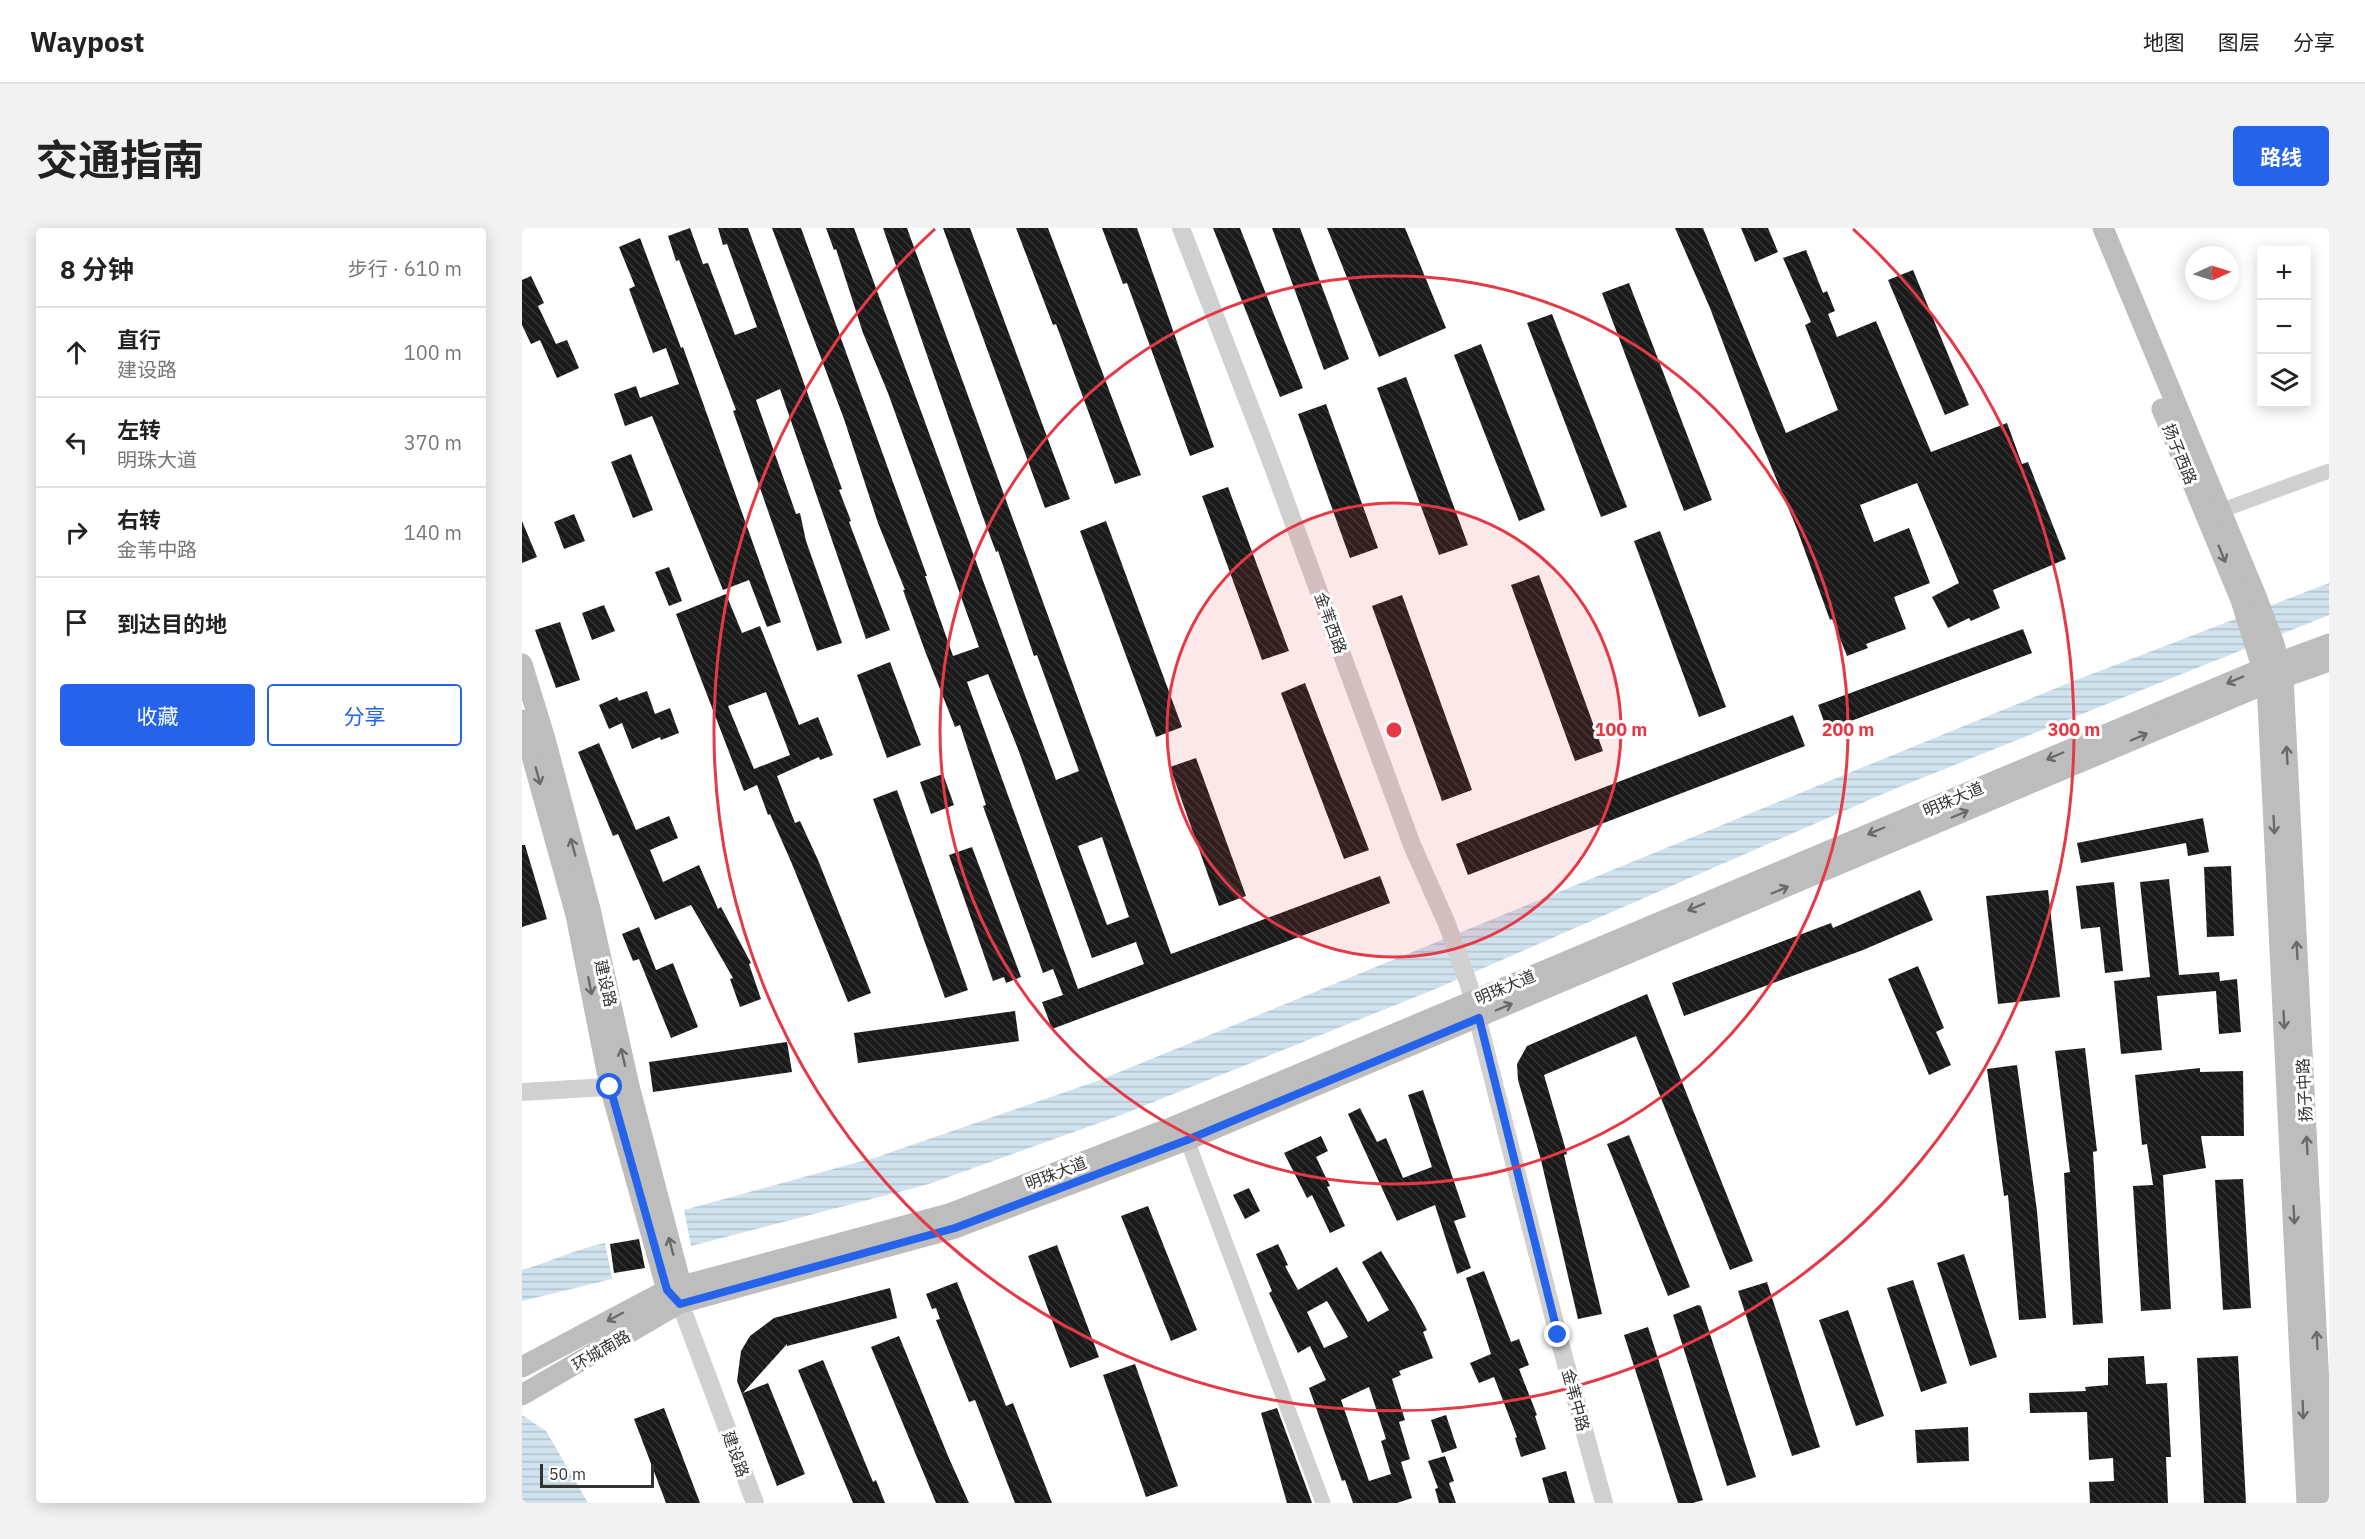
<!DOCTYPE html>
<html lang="zh">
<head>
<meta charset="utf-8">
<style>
  :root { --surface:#fff; --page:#f2f2f2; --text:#222; --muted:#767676; --line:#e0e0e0; --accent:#2563eb }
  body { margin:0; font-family:"IBM Plex Sans","Noto Sans SC",sans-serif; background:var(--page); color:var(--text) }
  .controls { position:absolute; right:18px; top:18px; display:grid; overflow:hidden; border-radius:6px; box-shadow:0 3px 15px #0003 }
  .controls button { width:54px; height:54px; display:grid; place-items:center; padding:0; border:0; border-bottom:2px solid var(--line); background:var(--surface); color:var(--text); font:30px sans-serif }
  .compass { position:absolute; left:1663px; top:18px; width:54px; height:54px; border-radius:50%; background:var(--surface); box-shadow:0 3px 15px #0003; rotate:86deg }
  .scale { position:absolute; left:18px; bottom:15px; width:114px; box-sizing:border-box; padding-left:6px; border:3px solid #333; border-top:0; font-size:16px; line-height:21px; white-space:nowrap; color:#333; -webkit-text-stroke:4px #fff; paint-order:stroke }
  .stop { position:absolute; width:18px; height:18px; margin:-14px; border:4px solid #2563eb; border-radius:50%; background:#fff }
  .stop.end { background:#2563eb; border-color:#fff; box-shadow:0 2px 6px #0008 }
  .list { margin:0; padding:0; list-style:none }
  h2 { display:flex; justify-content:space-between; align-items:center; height:78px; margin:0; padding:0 24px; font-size:26px }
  h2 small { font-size:20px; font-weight:400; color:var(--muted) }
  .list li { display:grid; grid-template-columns:39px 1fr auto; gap:18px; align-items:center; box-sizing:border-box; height:90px; padding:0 24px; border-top:2px solid var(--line) }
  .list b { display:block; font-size:22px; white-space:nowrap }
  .list p { margin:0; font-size:20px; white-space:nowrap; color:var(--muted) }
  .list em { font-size:20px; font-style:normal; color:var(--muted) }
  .actions { display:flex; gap:12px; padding:18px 24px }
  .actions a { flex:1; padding:14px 0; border:2px solid var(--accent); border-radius:6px; text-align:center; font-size:21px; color:var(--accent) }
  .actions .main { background:var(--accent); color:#fff }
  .icon { flex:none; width:33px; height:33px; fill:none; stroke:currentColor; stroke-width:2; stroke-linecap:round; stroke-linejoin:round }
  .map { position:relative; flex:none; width:1807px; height:1275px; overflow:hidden; border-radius:6px }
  header { display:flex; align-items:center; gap:36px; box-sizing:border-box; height:84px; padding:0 30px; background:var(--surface); border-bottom:2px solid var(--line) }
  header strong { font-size:28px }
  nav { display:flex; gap:33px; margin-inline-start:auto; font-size:21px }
  .intro { display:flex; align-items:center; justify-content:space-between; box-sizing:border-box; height:144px; padding:0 36px }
  h1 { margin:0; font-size:42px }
  .button { padding:15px 27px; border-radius:6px; background:var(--accent); color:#fff; font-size:21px; font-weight:700 }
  main { display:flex; gap:36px; padding:0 36px }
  aside { flex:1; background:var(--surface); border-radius:6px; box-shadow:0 3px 15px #0003 }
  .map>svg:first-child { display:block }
  .water { fill:url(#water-rules) }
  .building { fill:url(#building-back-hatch); fill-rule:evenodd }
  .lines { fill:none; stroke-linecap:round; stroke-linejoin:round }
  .minor { stroke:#d0d0d0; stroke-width:15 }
  .tertiary { stroke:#d0d0d0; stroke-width:18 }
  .secondary { stroke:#bdbdbd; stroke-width:21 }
  .oneway { stroke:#6a6a6a }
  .route { stroke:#2563eb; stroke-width:8 }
  .ring { fill:none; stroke:#e63946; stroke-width:3 }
  .labels { text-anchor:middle; stroke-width:6; stroke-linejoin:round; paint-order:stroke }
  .street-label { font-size:16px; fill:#333; stroke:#fff }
  .centre { fill:#e63946; stroke:#fff; stroke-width:3 }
  .ring-label { font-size:18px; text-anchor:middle; font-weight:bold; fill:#e63946; stroke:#fff; stroke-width:6; stroke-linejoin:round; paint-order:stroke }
</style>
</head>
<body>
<header>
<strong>Waypost</strong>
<nav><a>地图</a><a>图层</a><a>分享</a></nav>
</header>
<div class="intro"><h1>交通指南</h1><a class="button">路线</a></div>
<main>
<aside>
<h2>8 分钟<small>步行 · 610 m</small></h2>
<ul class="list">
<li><svg class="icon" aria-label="ahead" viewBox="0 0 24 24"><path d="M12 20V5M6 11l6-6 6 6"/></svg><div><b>直行</b><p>建设路</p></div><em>100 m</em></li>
<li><svg class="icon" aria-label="left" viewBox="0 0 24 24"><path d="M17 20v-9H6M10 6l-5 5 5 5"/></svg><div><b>左转</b><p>明珠大道</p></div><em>370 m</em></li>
<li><svg class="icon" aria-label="right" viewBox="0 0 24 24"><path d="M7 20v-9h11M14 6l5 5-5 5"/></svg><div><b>右转</b><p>金苇中路</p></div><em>140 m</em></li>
<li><svg class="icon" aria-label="arrive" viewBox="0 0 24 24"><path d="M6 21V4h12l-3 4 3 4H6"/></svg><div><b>到达目的地</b></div></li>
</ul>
<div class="actions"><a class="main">收藏</a><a>分享</a></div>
</aside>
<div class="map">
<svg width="1807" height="1275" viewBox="0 0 1807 1275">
  <defs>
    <pattern id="water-rules" width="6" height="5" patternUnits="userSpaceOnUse" patternTransform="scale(1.5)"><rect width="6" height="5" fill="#cfe2ee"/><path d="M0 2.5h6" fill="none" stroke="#b2c2cd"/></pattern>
    <pattern id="building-back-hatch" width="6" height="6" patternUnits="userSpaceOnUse" patternTransform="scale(1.5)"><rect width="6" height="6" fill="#1a1a1a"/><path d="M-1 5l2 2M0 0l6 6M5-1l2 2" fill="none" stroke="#333"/></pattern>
  </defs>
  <rect width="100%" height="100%" fill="#fff"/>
  <g class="water">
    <polygon points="1807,355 1807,387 1370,562 911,762 599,887 407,956 169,1018 162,982 355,929 578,852 1549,454"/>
    <path d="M83,1015l7,36 -90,22v-31c28,-8 54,-21 83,-27z"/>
    <polygon points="0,1187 24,1203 66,1275 0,1275"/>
  </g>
  <g class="building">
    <polygon points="168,0 181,36 186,35 213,107 235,99 205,16 201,17 196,0 226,0 320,261 317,262 329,293 327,294 368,402 344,411 258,161 234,172 274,286 278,285 284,313 320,415 295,423 211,183 214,182 157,32 154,33 146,8"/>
    <path d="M250,0h29l126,348h-2l28,80 26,-9 -91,-254 -25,-60 -27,-84 -2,1 -8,-22h28l202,552 23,-9 -42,-116 -3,1 -36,-105 -2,1 -13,-35 -100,-289h24l264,726 209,-78 10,27 -338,126 -10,-27 21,-7 -10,-26 -10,4 -60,-167 3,-1 -26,-80 -5,2 -30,-76 -22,-61h2l-27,-67 -34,-104zM466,446l30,75 74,209 44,-16 8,22 -66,25 -111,-307zM580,609l27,80 -22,8 -29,-79z"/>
    <polygon points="421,0 448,0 548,271 523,280"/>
    <polygon points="494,0 526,0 619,247 593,256 534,96 531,97"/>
    <polygon points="580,0 615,0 692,219 668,228 605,55 601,56"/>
    <polygon points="691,0 718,0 781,160 758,169"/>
    <polygon points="750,0 778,0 827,131 802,142"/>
    <polygon points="805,0 883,0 924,100 857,129"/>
    <polygon points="1153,0 1181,0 1264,205 1316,182 1283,97 1289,94 1261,30 1284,22 1301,65 1305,63 1313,83 1306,86 1315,109 1354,93 1409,224 1485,195 1500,236 1506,234 1544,331 1471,362 1478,380 1449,393 1447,390 1426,400 1410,369 1437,355 1395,255 1338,277 1352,314 1387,300 1408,355 1372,369 1384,401 1344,416 1346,420 1325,428 1310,391 1308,392 1275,301 1233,200 1188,80"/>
    <polygon points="1219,0 1246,0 1256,24 1233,34"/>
    <polygon points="118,10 159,120 161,119 259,394 245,399 227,352 201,362 130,188 103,198 92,166 114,158 118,170 157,156 144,120 131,125 107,61 113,58 97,19"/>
    <polygon points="1391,42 1447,177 1423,187 1366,52"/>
    <polygon points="9,48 22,75 16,78 34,116 45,112 57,140 35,150 18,112 9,116 0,97 0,52"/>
    <polygon points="1107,55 1190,272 1162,283 1080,65"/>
    <polygon points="1030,86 1105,279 1079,289 1005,95"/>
    <polygon points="959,116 1023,282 997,293 932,127"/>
    <polygon points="884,149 946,317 917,327 855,160"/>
    <polygon points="804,176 856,320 828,330 776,186"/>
    <polygon points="109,226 131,282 111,290 89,234"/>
    <polygon points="706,259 767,423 740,432 680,268"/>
    <polygon points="52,286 63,313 42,321 32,294"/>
    <polygon points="0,293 15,329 0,335"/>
    <polygon points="584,293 660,499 634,509 558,303"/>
    <polygon points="1138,303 1204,479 1177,489 1112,313"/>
    <polygon points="147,339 160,373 147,378 133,344"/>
    <polygon points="1017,347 1081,523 1053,533 989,357"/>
    <path d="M204,366l16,39 18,-7 39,99 19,-8 15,38 -13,5 -1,-3 -42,19 18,47 5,-2 18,39 53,133 -23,9 -56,-138 -22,-50 -2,1 -11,-30 -13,6 -68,-177zM244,464l24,63 -36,14 -26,-63z"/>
    <polygon points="880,367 950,562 920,573 850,378"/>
    <polygon points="82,377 93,403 70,412 60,385"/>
    <polygon points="38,394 58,452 34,460 13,402"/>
    <polygon points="1501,401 1510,425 1305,502 1296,477"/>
    <polygon points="368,434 399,517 365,530 335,447"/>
    <polygon points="783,455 847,622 822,631 759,465"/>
    <polygon points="125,463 133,486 148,480 157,505 139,512 138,509 110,521 100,495 87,501 77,477 95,469 97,473"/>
    <polygon points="1271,487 1283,518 946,647 934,616"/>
    <polygon points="77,515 114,602 147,588 156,610 128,622 141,654 177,637 196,681 199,679 229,735 227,736 239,771 218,779 208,751 211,750 169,677 133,692 96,606 91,608 56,524"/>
    <polygon points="674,530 724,668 697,678 648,539"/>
    <polygon points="421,546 432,577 409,586 398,554"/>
    <polygon points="375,562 446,762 423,770 351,571"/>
    <polygon points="1681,590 1687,624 1666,628 1664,615 1559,635 1555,615"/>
    <polygon points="0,617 3,617 25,691 0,699"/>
    <polygon points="450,619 499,749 484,755 482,749 471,753 427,627"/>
    <polygon points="1709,638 1712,708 1685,709 1682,639"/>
    <polygon points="1647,651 1657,747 1697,744 1698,753 1715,751 1719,804 1697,806 1694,763 1635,768 1640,822 1599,826 1592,753 1628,749 1618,654"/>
    <polygon points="1592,654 1601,743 1583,745 1578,699 1559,701 1554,658"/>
    <polygon points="1398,662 1411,692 1341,722 1162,788 1150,755 1309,695 1311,700"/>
    <polygon points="1526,662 1538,769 1476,776 1464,668"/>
    <polygon points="117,699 134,742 151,735 176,799 149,810 117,731 111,733 100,706"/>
    <polygon points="1396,738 1422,800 1414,804 1429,837 1407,847 1366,751"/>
    <polygon points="1125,766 1231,1033 1208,1042 1114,808 1022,847 1045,926 1042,927 1080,1086 1056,1091 1019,932 996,852 995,836 1005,818"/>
    <polygon points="493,783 497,813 336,835 332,805"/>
    <polygon points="265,814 270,844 131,864 127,834"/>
    <polygon points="1563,820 1575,923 1571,924 1581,1095 1551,1097 1542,945 1548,944 1533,823"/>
    <polygon points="1495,837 1515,983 1524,1090 1497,1092 1486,967 1482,968 1465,841"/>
    <polygon points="1678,840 1678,844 1721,843 1722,908 1679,908 1684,940 1641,947 1649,1081 1619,1083 1611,958 1631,957 1625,916 1620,917 1613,847"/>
    <polygon points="901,862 944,989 932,993 949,1040 935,1046 913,977 875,993 826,886 838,880 855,914 864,910 881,950 910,939 886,867"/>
    <polygon points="1107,907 1168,1059 1146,1068 1085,916"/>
    <polygon points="799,908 806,923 794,929 808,958 805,959 823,998 808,1005 790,967 785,970 762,925"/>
    <polygon points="1721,951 1729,1080 1701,1082 1693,952"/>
    <polygon points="727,960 738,983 723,991 711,967"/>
    <polygon points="626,978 675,1102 649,1113 599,988"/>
    <polygon points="117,1011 123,1040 92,1045 88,1016"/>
    <path d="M756,1016l10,21 -3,1 13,24 39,-23 31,55 21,-12 -27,-48 19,-11 34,56 12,23 -4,2 10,26 -34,13 2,4 -9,4 13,41 -6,2 11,37 -9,3 11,36 -15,5h-44l-8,-23 -3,1 -33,-93 17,-8 -16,-34 -12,7 -29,-60 3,-2 -16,-37zM805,1073l21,36 -24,11 -17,-36zM847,1159l17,52 -5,2 10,33 -22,7 -28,-81z"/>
    <polygon points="535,1017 577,1129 548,1140 506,1028"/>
    <polygon points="1442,1026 1475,1129 1448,1138 1415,1035"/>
    <polygon points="962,1043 989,1114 997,1111 1007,1137 997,1141 1015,1187 1013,1188 1024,1221 999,1229 993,1210 995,1209 972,1149 957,1155 948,1135 969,1126 944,1050"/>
    <polygon points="1391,1052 1425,1155 1399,1164 1365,1060"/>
    <polygon points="435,1054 484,1178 491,1175 530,1275 493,1275 453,1172 447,1174 414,1092 418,1091 414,1080 410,1081 404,1066"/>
    <polygon points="1245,1054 1298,1219 1270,1228 1216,1063"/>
    <polygon points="368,1060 375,1090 265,1118 265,1116 221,1165 246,1155 283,1246 255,1258 215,1153 219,1123 228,1108 252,1090"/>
    <polygon points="1176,1077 1179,1078 1234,1249 1205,1258 1151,1087"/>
    <polygon points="1326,1082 1362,1188 1334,1198 1297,1092"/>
    <polygon points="1126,1099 1181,1272 1171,1275 1156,1275 1102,1107"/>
    <polygon points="377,1108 426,1228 447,1275 414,1275 349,1119"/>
    <polygon points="1622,1128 1624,1156 1645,1155 1649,1229 1644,1229 1646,1275 1568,1275 1567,1254 1592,1253 1591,1230 1567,1232 1565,1184 1508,1185 1507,1165 1564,1163 1563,1159 1586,1157 1586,1130"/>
    <polygon points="1716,1128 1724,1275 1682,1275 1675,1130"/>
    <polygon points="301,1132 351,1254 354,1252 363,1275 331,1275 276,1142"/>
    <polygon points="613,1136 656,1258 624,1269 581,1147"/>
    <polygon points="142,1180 178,1275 144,1275 112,1191"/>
    <polygon points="755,1180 785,1261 790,1275 765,1275 739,1185"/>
    <polygon points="924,1187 935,1220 920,1225 909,1192"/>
    <polygon points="1446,1199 1447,1233 1395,1235 1393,1202"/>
    <polygon points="923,1228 932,1253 927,1255 934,1275 917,1275 913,1261 916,1260 906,1233"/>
    <polygon points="1044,1243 1053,1275 1027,1275 1020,1250"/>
  </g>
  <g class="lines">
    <g class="minor">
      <polyline points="1698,283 1807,243"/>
      <polyline points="665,912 801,1275"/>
    </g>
    <g class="tertiary">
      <polyline points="659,0 747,228 890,617 925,696 947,757 1036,1107 1082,1275"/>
      <polyline points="0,864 102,858"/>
      <polyline points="158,1075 233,1275"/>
    </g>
    <g class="secondary">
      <polyline points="1581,0 1734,368 1752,416 1761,449 1803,1275"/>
      <polyline points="1640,181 1719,372 1745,455 1785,1275"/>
      <polyline points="0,436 23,511 68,681 107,858 159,1057 158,1069"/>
      <polyline points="0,492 54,687 88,859 145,1062 153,1071"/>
      <polyline points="0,1139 145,1062 427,986 656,897 1742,440 1807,416"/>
      <polyline points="0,1167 158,1075 433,1000 665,912 1745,455 1807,433"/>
    </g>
  </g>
  <defs><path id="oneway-shaft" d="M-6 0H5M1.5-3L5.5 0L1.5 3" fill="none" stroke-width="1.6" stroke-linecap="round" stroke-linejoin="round" transform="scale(1.5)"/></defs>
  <g class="oneway">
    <use href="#oneway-shaft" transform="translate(1700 326) rotate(68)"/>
    <use href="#oneway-shaft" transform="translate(1713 452) rotate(157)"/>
    <use href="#oneway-shaft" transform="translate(1617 509) rotate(-23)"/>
    <use href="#oneway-shaft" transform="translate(1765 527) rotate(-93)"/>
    <use href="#oneway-shaft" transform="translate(1533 528) rotate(157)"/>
    <use href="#oneway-shaft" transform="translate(16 548) rotate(75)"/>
    <use href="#oneway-shaft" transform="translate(1438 586) rotate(-23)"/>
    <use href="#oneway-shaft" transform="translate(1752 597) rotate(87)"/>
    <use href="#oneway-shaft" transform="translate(1354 603) rotate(157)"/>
    <use href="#oneway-shaft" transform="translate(51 619) rotate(-105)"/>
    <use href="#oneway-shaft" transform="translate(1258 662) rotate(-23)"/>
    <use href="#oneway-shaft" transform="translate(1174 679) rotate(157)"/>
    <use href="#oneway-shaft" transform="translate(1775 722) rotate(-93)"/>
    <use href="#oneway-shaft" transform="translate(68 758) rotate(79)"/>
    <use href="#oneway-shaft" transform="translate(982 779) rotate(-23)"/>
    <use href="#oneway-shaft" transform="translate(1762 792) rotate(87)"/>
    <use href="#oneway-shaft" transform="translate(101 829) rotate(-103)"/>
    <use href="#oneway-shaft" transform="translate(1785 917) rotate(-93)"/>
    <use href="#oneway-shaft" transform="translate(1772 987) rotate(87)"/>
    <use href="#oneway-shaft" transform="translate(149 1018) rotate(-105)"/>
    <use href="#oneway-shaft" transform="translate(93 1089) rotate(152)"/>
    <use href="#oneway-shaft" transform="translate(1795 1112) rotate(-93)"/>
    <use href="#oneway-shaft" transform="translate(1781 1182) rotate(88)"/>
  </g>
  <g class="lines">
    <polyline class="route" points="88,859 145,1062 158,1076 433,1000 665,912 957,790 1036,1107"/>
  </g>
  <circle cx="872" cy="502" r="227" fill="#e63946" fill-opacity=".12"/>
  <g class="ring">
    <circle cx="872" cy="502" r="227"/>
    <circle cx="872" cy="502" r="454"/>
    <path d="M1331 1A680 680 0 1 1 413 1"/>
  </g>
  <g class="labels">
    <g class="street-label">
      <text transform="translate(1658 226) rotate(68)" y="6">扬子西路</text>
      <text transform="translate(809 395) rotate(70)" y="6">金苇西路</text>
      <text transform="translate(1431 571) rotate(-23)" y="6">明珠大道</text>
      <text transform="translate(84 755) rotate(77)" y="6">建设路</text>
      <text transform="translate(983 759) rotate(-23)" y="6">明珠大道</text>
      <text transform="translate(1782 862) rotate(-93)" y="6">扬子中路</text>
      <text transform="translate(534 945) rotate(-21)" y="6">明珠大道</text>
      <text transform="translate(79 1122) rotate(-30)" y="6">环城南路</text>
      <text transform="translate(1054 1172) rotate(75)" y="6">金苇中路</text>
      <text transform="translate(214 1226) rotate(70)" y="6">建设路</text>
    </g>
  </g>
  <circle cx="872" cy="502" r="9" class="centre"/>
  <g class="ring-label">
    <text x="1099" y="508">100 m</text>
    <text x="1326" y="508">200 m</text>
    <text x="1552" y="508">300 m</text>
  </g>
</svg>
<div class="controls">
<button>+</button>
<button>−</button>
<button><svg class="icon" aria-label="layers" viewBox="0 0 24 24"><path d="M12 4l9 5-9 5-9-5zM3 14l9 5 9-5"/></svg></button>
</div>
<svg class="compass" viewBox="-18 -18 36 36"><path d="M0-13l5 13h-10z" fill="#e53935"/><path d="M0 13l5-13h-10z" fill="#767676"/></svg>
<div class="scale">50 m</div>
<div class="stop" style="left:88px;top:859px"></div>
<div class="stop end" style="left:1036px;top:1107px"></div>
</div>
</main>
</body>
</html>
